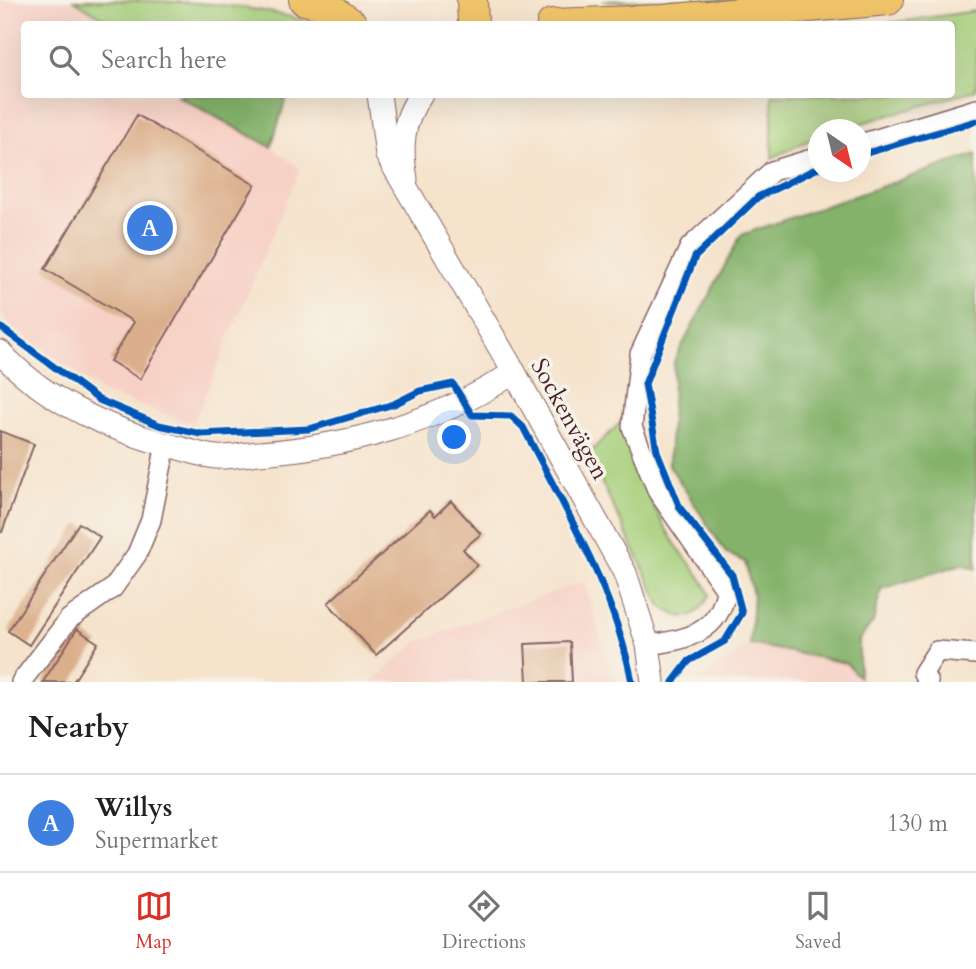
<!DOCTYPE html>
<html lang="en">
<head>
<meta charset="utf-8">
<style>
  :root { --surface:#fff; --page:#f6f6f6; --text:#202124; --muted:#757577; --line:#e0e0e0; --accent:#d93025 }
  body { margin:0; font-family:Cardo,serif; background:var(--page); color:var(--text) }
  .compass { position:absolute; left:808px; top:119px; width:63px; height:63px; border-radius:50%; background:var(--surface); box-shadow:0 7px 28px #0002; rotate:145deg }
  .you { position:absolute; left:455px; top:438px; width:24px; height:24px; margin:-18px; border:5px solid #fff; border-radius:50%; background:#1a73e8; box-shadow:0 0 0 10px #1a73e833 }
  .badge { display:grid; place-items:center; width:46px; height:46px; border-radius:50%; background:var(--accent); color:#fff; font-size:23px; font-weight:700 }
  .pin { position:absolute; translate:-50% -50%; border:4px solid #fff; box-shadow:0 2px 7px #0006 }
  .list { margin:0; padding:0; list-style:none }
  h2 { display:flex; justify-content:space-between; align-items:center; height:91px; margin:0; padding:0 28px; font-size:30px }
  h2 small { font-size:23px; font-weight:400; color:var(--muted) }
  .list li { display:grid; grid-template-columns:46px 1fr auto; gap:21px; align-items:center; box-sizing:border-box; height:98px; padding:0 28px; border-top:2px solid var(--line) }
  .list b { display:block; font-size:26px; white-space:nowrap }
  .list p { margin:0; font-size:23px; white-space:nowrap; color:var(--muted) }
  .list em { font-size:23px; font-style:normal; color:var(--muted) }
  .icon { flex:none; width:38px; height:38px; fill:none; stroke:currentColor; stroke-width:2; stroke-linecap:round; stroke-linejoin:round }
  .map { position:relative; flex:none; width:976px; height:682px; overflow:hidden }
  .search { position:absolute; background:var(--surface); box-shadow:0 7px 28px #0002; left:21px; right:21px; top:21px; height:77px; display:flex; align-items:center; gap:18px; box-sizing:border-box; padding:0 24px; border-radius:7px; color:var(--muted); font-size:26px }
  .sheet { height:189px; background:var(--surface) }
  nav { display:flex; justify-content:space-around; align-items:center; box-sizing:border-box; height:98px; border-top:2px solid var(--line); background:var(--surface); font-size:19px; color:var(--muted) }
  nav a { display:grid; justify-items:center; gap:4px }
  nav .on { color:var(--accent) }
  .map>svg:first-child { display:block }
  .built { fill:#f7d1c6 }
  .green { fill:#a6cf7a; stroke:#787752; stroke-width:2 }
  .forest { fill:#84b26a; stroke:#67684a; stroke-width:2 }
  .building { fill:#dbaf8b }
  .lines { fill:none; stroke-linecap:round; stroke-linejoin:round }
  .minor-casing { stroke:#866463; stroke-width:22 }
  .tertiary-casing { stroke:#866463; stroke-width:25 }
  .primary-casing { stroke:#866463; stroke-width:32 }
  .minor { stroke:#fff; stroke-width:19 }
  .tertiary { stroke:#fff; stroke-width:23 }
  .primary { stroke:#f0c469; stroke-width:30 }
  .cycleway-casing { stroke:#f7f3e8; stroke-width:11 }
  .cycleway { stroke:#0057b8; stroke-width:7 }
  .labels { text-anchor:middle; stroke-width:7; stroke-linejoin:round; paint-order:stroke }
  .street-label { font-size:24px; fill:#4a1f2b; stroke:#f7f3e8 }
</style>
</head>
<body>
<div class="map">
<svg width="976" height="682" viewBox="0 0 976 682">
  <rect width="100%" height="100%" fill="#f7f3e8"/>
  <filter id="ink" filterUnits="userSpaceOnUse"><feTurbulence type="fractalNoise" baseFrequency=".0143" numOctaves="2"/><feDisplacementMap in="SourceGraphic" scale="14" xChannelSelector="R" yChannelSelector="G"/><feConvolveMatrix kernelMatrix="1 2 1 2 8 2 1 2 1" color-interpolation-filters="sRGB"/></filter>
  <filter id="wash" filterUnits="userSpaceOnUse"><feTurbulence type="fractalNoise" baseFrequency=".00686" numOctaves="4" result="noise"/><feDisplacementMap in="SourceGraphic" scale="28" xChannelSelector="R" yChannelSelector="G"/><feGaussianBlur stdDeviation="1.57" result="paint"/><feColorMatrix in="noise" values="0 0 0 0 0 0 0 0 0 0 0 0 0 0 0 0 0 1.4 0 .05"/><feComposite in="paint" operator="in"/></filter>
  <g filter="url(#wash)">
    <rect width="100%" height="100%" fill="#f5e3cc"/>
    <g class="built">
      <polygon points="0,0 74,0 111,23 24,24 24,94 176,95 271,147 300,169 193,424 104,393 12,327 0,312"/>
      <polygon points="584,581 613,682 373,682 416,642"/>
      <polygon points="750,644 846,663 864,682 696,682"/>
    </g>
    <g class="green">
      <path d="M74,0c74,0 173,0 240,24h-195l-8,-1z"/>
      <polygon points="777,0 654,5 603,1 615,0"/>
      <polygon points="976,11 976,90 841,129 818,130 818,136 772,158 772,95 951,94 951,24 883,24"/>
      <path d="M622,421c13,43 27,83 52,121 12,19 27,31 36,53 -15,25 -26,29 -49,11l-73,-152z"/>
    </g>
    <g class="forest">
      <polygon points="176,95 287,95 271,147"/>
      <polygon points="976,154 976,569 962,564 881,589 873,622 859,640 859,677 846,663 750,644 753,595 745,562 726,553 669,465 674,361 741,235"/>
    </g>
    <g id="blocks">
      <g class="building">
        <polygon points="137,115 255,185 140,379 110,361 134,322 45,269"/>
        <polygon points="0,431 34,444 2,532 0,532"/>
        <polygon points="451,501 481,534 463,549 477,565 376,655 328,603 430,510 435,516"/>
        <polygon points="79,523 100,537 29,645 8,631"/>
        <polygon points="77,629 98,643 73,682 43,682"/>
        <polygon points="570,642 572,682 527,682 525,644"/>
      </g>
    </g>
  </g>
  <g filter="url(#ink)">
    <use href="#blocks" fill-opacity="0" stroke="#866463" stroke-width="2"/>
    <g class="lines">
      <defs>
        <g id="minor">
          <polyline points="860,144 976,109"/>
          <path d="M648,645c38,-5 72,-12 78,-55l-68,-98 -26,-65 8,-73 50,-107 82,-76 46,-14"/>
          <polyline points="21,682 69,619 113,588 137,554 151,520 166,444"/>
          <polyline points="928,682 923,673 937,651 976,654"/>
        </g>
        <g id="tertiary">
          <polyline points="379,94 387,155 514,372 625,573 648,645 653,682"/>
          <path d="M406,179c-6,-32 -4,-58 15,-85"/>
          <path d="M0,352c46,50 110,78 175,95 13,3 28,9 41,10 14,1 29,-3 43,-4 88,-6 181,-31 255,-81"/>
        </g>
        <g id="primary">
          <polyline points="304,0 325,5 352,24"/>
          <polyline points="472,0 473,24"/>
          <polyline points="552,24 663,20 888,0"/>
        </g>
      </defs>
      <use href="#minor" class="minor-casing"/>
      <use href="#tertiary" class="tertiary-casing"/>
      <use href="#primary" class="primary-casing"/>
      <use href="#minor" class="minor"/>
      <use href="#tertiary" class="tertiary"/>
      <use href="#primary" class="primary"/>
      <defs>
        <g id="cycleway">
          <polyline points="860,155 976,121"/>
          <path d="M0,327l99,73 60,25 42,9 108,-5 85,-25 26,-13 33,-7 19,31 39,1 12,11c42,82 92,164 109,255"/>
          <polyline points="673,682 689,661 725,641 742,613 732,575 680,508 657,451 645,384 695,257 758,197 818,168"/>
        </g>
      </defs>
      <use href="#cycleway" class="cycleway-casing"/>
      <use href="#cycleway" class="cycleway"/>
    </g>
  </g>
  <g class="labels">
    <g class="street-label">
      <text transform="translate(570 419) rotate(61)" y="8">Sockenvägen</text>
    </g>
  </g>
</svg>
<svg class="compass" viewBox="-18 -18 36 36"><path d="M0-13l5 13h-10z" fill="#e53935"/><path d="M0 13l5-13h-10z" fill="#757577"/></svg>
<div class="you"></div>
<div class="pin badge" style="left:150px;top:228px;background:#3f7fe0">A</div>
<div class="search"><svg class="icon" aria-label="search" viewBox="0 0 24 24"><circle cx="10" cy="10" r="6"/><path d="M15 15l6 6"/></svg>Search here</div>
</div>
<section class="sheet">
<h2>Nearby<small></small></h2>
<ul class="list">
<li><span class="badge" style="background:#3f7fe0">A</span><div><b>Willys</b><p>Supermarket</p></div><em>130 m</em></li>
</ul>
</section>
<nav>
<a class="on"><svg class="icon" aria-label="map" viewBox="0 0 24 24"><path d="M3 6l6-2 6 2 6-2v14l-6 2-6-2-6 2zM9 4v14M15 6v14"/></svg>Map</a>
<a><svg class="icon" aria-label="directions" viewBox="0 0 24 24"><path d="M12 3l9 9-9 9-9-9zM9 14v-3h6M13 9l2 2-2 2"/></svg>Directions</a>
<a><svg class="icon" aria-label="saved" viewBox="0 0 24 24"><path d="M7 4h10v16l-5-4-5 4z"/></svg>Saved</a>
</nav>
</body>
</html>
